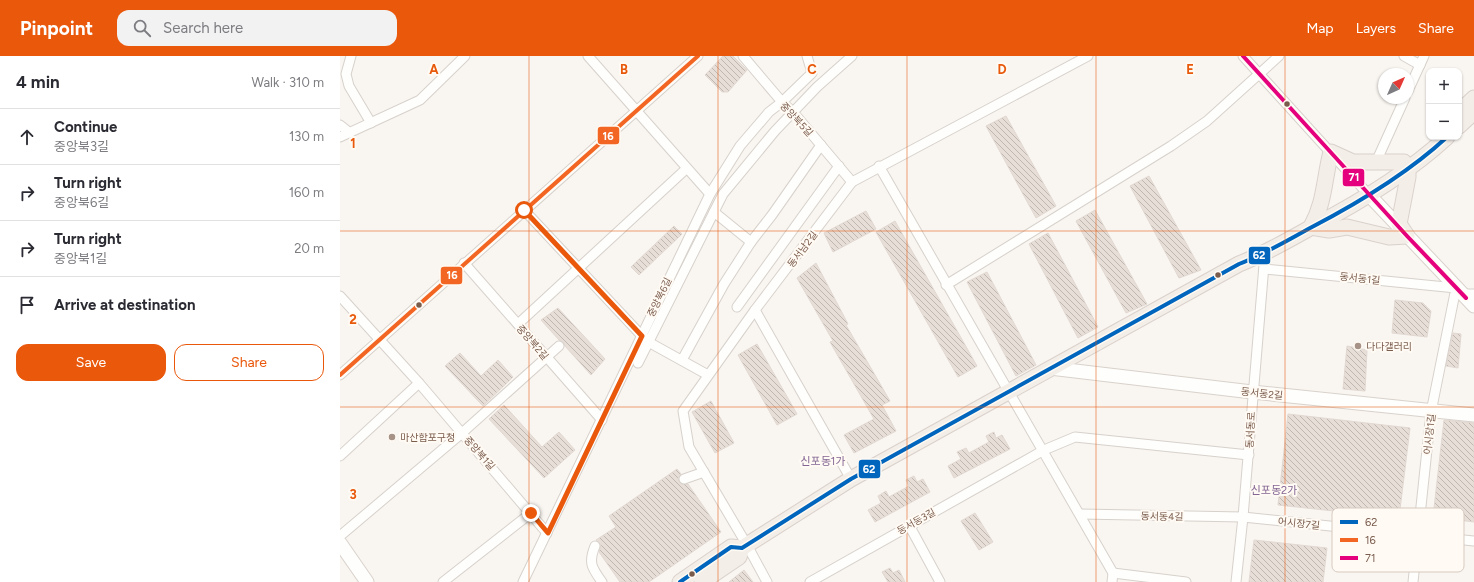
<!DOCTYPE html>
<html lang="en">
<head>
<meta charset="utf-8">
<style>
  :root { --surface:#fff; --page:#f2f2f3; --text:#2b2b33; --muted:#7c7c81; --line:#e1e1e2; --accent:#ea580c }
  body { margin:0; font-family:Figtree,"Noto Sans KR",sans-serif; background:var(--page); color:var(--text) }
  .controls { position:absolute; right:12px; top:12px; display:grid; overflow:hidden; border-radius:8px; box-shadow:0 1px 3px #0004 }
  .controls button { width:36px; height:36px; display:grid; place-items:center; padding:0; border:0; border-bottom:1px solid var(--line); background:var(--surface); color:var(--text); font:20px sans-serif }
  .compass { position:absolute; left:1038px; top:12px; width:36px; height:36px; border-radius:50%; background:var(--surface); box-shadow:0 1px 3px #0004; rotate:45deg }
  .stop { position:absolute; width:12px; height:12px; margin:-9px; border:3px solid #ea580c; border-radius:50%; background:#fff }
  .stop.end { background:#ea580c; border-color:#fff; box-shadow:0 1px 4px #0008 }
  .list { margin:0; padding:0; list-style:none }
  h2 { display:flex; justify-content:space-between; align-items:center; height:52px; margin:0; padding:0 16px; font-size:17px }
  h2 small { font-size:13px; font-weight:400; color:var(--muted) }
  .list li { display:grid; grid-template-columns:26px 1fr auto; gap:12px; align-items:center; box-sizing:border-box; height:56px; padding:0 16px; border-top:1px solid var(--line) }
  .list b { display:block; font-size:15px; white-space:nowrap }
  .list p { margin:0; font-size:13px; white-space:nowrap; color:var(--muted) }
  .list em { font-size:13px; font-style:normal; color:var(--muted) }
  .actions { display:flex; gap:8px; padding:12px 16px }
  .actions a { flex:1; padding:9px 0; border:1px solid var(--accent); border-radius:12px; text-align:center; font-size:14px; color:var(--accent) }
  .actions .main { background:var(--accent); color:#fff }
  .icon { flex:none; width:22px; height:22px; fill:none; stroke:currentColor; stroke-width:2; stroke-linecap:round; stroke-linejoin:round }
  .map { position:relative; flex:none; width:1134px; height:526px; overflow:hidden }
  header { display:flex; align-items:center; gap:24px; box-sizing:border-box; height:56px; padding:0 20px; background:var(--accent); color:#fff }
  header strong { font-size:19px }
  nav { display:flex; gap:22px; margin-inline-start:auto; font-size:14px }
  .search { width:280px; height:36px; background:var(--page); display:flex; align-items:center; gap:10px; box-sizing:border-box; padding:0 14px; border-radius:12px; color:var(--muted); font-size:15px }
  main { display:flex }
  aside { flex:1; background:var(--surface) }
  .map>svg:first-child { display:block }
  .building { fill:url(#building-back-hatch); stroke:#e2d8d2 }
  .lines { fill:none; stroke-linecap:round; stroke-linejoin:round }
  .minor-casing { stroke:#d7d1cb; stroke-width:11 }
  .secondary-casing { stroke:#d9d2cb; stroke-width:15 }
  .primary-casing { stroke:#dad1cc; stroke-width:17 }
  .minor { stroke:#fefefd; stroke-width:9 }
  .secondary { stroke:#fefefd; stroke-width:13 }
  .primary { stroke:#f3eee8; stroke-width:15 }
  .bus-1-casing { stroke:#fffaf3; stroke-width:7 }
  .bus-2-casing { stroke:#fffaf3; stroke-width:7 }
  .bus-3-casing { stroke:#fffaf3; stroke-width:7 }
  .bus-1 { stroke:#0065bd; stroke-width:4 }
  .bus-2 { stroke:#f26522; stroke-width:4 }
  .bus-3 { stroke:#e5007d; stroke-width:4 }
  .route { stroke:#ea580c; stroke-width:5 }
  .grid { fill:none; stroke:#e8590c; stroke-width:1; stroke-opacity:0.55 }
  .bus-dot { fill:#7a5c4d; stroke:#fffaf3; stroke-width:1.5 }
  .poi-dot { fill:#a69286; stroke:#fffaf3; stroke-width:1.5 }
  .labels { text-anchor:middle; stroke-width:4; stroke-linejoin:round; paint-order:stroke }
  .street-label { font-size:10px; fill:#7a5c4d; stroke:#fffaf3 }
  .poi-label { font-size:10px; fill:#7a5c4d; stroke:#fffaf3; text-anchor:start }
  .neighbourhood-label { font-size:11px; fill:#846695; stroke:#fffaf3 }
  .key { fill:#fffaf3; stroke:#d7cbc1; stroke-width:1 }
  .key-label { font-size:11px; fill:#7a5c4d }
  .grid-label { font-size:13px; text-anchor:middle; font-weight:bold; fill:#e8590c; stroke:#fffaf3; stroke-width:4; stroke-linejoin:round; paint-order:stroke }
  .line-badge { stroke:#fffaf3; stroke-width:1.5 }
  .badge-label { font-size:11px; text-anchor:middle; font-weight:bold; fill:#fff }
</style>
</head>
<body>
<header>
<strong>Pinpoint</strong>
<div class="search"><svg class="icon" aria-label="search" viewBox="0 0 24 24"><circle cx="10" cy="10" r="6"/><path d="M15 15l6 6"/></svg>Search here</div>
<nav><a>Map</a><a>Layers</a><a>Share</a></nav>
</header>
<main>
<aside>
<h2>4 min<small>Walk · 310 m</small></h2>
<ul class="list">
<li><svg class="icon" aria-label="ahead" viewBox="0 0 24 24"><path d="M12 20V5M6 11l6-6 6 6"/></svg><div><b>Continue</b><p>중앙북3길</p></div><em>130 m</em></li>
<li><svg class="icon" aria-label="right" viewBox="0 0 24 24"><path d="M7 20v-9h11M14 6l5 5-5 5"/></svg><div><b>Turn right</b><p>중앙북6길</p></div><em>160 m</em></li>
<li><svg class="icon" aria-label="right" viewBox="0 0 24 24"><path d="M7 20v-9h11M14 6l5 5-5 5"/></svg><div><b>Turn right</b><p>중앙북1길</p></div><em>20 m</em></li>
<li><svg class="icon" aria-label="arrive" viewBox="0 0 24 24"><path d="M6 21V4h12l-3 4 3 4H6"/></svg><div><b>Arrive at destination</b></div></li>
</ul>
<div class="actions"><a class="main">Save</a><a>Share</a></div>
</aside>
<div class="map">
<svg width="1134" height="526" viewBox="0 0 1134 526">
  <defs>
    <pattern id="building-back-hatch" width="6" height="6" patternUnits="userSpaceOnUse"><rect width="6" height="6" fill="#e6ded7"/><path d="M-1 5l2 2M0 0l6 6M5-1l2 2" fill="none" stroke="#bfb7b1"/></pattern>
  </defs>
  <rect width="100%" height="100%" fill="#f9f5f0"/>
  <g class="building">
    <polygon points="383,0 393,0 407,14 388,36 382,36 365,19"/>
    <polygon points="666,60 716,150 696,162 646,70"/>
    <polygon points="809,120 861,214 839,222 790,130"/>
    <polygon points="755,154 807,248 786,257 736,165"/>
    <polygon points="526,155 536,173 493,196 484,177"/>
    <polygon points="555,165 637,310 618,321 536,176"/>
    <polygon points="334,170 342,178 299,219 291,211"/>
    <polygon points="708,177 758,271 738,282 689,188"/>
    <polygon points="476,207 508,268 506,269 550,345 542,349 556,375 514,397 504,379 534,363 490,286 493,285 457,222"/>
    <polygon points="647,216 696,309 676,320 627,226"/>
    <polygon points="1055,244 1083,247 1091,255 1087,281 1052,277"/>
    <polygon points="218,252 265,303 251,319 225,290 223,286 219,284 201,264"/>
    <polygon points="1113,277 1121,278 1118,312 1106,310"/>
    <polygon points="417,288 457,358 437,369 398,299"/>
    <polygon points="1007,290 1027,294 1025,335 1003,333"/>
    <polygon points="120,297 141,320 158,304 173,321 143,350 105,310"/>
    <polygon points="371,345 394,387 375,397 352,356"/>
    <polygon points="164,349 202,391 219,376 235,394 204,422 149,363"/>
    <polygon points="948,358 1070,372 1059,462 938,449"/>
    <polygon points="1104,364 1134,367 1134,466 1093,461"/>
    <polygon points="654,376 656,382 662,379 670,393 614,422 608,410 621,403 617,396 626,392 629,397 649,386 646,380"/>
    <polygon points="337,413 341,418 338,422 340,427 348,428 381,476 309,526 280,526 259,496 261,489 256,484 276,471 269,460"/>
    <polygon points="574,420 577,426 583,423 590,436 535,466 528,454 541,447 538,440 546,435 549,441 569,430 566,424"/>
    <polygon points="635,457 653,486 639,494 621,465"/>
    <polygon points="914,484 987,492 983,526 909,526"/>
    <polygon points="550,512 553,517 559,514 565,526 548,526 542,516"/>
    <polygon points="404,514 413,526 389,526"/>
  </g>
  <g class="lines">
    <defs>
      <g id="minor">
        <polyline points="11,0 6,18 9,30 31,67"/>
        <polyline points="248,0 370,138"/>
        <polyline points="403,0 442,46 453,56 512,126"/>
        <polyline points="903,0 1029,139"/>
        <polyline points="1064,0 1080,9"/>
        <polyline points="1068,35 1084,0"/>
        <polyline points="0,69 10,77"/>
        <polyline points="0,81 80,44 125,0"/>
        <polyline points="1036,106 1065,42"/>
        <polyline points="539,110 773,517 772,526"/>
        <polyline points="184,154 302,280 312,288 368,319"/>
        <polyline points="411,186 432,159 481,89"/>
        <polyline points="124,207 262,364"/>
        <polyline points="924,213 1116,232 1091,356 1073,526"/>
        <polyline points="606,229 831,90 867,65 939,0"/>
        <polyline points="1122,238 1134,238"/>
        <polyline points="0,240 79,327 207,477"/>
        <polyline points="397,251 499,110"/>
        <polyline points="415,254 511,423"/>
        <polyline points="178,268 346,113"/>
        <polyline points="342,304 384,228 411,186 374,156"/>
        <polyline points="298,307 383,138 435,75 477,31 512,0"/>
        <polyline points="0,319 358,0"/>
        <polyline points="0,400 79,327"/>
        <polyline points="344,423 364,416"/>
        <polyline points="740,458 903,461 1134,485"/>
        <polyline points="569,469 600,526"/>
        <polyline points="0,480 122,377 219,290"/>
        <path d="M255,490c-7,17 -3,22 7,36"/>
        <polyline points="773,517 846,526"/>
        <polyline points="103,526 191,457"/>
        <polyline points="183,526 370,138 400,90 429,56 442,46 472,17 467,0"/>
        <polyline points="427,526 407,489 349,391 343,355 415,254 512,126 748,0"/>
        <polyline points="470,526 704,394 735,381 909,399"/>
        <polyline points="896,526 903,461 925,197"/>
      </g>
      <g id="secondary">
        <polyline points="1029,139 1134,250"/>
        <polyline points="710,312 912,336 1134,359"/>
        <polyline points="0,487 27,526"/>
      </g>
      <g id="primary">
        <polyline points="1119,56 1134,42"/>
        <polyline points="1119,70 1134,56"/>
        <path d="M1064,106h-51l-22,-10c-7,27 -6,50 -20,75l18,3 18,-3 42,10 18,-1 -8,-12 9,-47v-9"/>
        <path d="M340,526l51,-35 11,1 109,-69 388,-215c26,-10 49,-24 73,-37 48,-25 95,-53 135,-90"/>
        <polyline points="362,526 399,501 402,492"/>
      </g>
    </defs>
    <use href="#minor" class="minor-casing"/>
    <use href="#secondary" class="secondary-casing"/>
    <use href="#primary" class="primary-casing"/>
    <use href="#minor" class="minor"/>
    <use href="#secondary" class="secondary"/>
    <use href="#primary" class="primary"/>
    <defs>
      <path id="bus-1" d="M340,526l51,-35 11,1 109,-69 388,-215c26,-10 49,-24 73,-37 48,-25 95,-53 135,-90"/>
      <polyline id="bus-2" points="0,319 358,0"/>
      <polyline id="bus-3" points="903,0 1067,180 1126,242"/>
    </defs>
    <use href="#bus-1" class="bus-1-casing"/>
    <use href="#bus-2" class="bus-2-casing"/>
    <use href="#bus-3" class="bus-3-casing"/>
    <use href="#bus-1" class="bus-1"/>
    <use href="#bus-2" class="bus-2"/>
    <use href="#bus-3" class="bus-3"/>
  </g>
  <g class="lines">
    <polyline class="route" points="184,154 302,280 208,477 191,457"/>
  </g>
  <path class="grid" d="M189,0v526M378,0v526M567,0v526M756,0v526M945,0v526M0,175h1134M0,351h1134"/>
  <g class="bus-dot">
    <circle cx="947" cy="48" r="3.5"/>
    <circle cx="878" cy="219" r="3.5"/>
    <circle cx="79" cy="249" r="3.5"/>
    <circle cx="352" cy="518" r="3.5"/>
  </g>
  <g class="poi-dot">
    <circle cx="1018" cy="290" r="4"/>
    <circle cx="52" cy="381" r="4"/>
  </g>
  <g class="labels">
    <g class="street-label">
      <text transform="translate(457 63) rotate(47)" y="4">중앙북5길</text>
      <text transform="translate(462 193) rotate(-53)" y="4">동서남2길</text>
      <text transform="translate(1020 222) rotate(6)" y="4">동서동1길</text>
      <text transform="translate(319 241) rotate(-64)" y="4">중앙북6길</text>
      <text transform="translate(193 286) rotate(49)" y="4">중앙북2길</text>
      <text transform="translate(922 337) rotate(6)" y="4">동서동2길</text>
      <text transform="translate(910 374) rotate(-87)" y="4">동서동로</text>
      <text transform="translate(1089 378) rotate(-84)" y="4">어시장1길</text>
      <text transform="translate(140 397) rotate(49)" y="4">중앙북1길</text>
      <text transform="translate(822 460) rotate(1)" y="4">동서동4길</text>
      <text transform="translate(576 465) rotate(-29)" y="4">동서동3길</text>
      <text transform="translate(959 467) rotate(6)" y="4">어시장7길</text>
    </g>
    <g class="poi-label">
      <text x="1026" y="294">다다갤러리</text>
      <text x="60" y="385">마산합포구청</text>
    </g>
    <g class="neighbourhood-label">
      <text x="483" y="409">신포동1가</text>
      <text x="934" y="438">신포동2가</text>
    </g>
  </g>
  <rect x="992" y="452" width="132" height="64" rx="6" class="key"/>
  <rect x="1000" y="464" width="18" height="4" fill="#0065bd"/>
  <rect x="1000" y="482" width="18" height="4" fill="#f26522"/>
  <rect x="1000" y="500" width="18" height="4" fill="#e5007d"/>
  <g class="key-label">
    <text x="1025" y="470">62</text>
    <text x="1025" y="488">16</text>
    <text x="1025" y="506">71</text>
  </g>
  <g class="grid-label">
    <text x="94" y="18">A</text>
    <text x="284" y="18">B</text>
    <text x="472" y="18">C</text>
    <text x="662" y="18">D</text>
    <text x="850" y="18">E</text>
    <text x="13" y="92">1</text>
    <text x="13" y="268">2</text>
    <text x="13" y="443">3</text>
  </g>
  <g class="line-badge">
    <rect x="257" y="70" width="23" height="19" rx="4" fill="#f26522"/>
    <rect x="1002" y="112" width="23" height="19" rx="4" fill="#e5007d"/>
    <rect x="908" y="190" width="23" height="19" rx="4" fill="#0065bd"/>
    <rect x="100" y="210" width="23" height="19" rx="4" fill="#f26522"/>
    <rect x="518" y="403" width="23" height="20" rx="4" fill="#0065bd"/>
  </g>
  <g class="badge-label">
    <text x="268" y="84">16</text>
    <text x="1014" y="125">71</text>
    <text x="919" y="203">62</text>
    <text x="112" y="223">16</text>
    <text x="529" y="417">62</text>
  </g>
</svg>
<div class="controls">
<button>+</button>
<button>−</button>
</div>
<svg class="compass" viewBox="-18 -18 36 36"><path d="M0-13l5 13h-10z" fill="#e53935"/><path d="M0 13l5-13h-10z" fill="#7c7c81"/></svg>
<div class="stop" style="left:184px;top:154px"></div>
<div class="stop end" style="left:191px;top:457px"></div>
</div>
</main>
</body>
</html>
